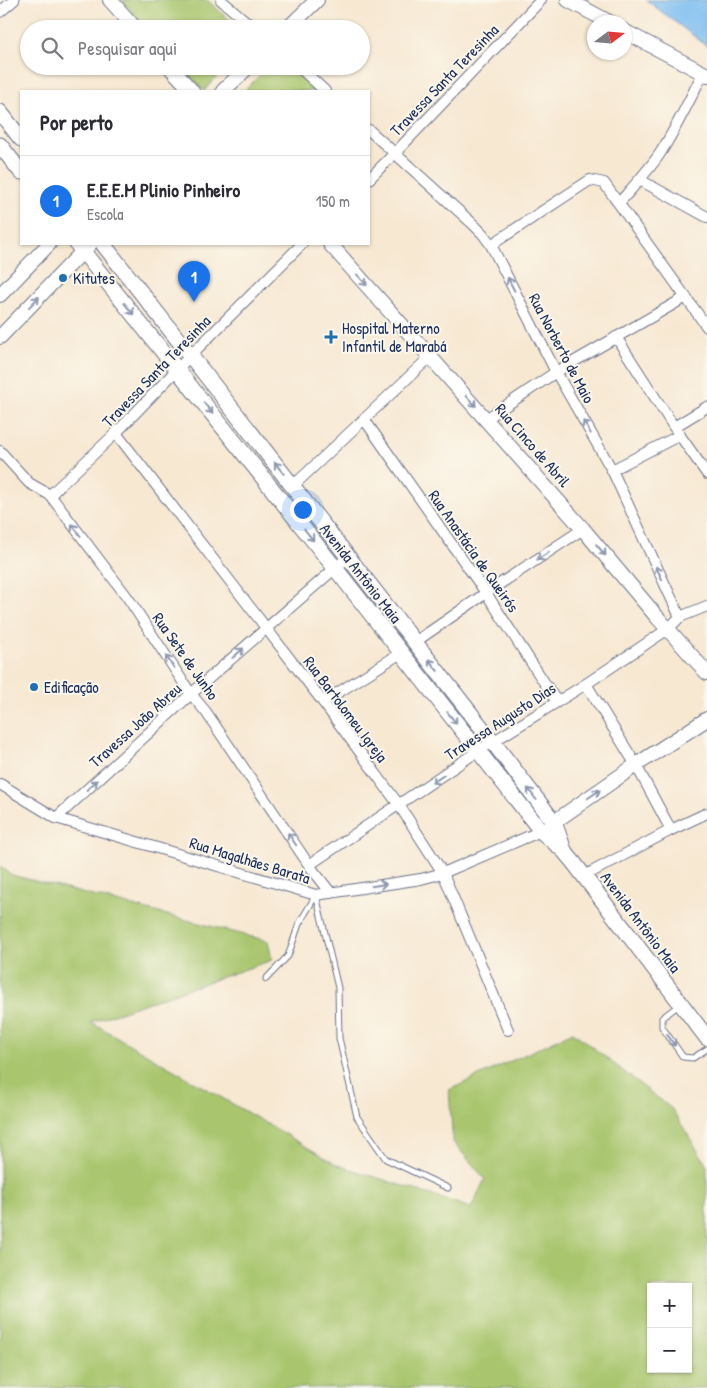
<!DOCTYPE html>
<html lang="pt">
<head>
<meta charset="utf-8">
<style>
  :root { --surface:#fff; --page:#f2f2f3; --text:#2b2b33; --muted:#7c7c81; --line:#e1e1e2; --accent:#1a73e8 }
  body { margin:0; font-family:"Patrick Hand",sans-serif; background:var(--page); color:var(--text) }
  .controls { position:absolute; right:15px; bottom:15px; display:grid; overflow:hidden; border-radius:0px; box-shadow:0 1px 4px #0004 }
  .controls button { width:45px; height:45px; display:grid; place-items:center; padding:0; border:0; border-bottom:1px solid var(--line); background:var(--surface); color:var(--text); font:25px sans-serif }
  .compass { position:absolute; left:587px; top:15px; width:45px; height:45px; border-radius:50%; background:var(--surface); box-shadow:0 1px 4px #0004; rotate:74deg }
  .you { position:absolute; left:302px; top:509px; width:18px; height:18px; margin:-12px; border:4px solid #fff; border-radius:50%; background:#1a73e8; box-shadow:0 0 0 8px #1a73e833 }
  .badge { display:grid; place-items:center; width:32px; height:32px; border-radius:50%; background:var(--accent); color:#fff; font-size:16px; font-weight:700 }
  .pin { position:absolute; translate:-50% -41px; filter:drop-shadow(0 1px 2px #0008) }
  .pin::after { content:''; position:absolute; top:26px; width:18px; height:15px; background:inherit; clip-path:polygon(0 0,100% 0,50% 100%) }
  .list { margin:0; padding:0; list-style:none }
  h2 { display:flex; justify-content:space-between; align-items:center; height:65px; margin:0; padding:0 20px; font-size:21px }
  h2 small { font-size:16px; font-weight:400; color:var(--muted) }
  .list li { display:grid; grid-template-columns:32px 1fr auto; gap:15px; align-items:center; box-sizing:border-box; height:90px; padding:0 20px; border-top:1px solid var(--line) }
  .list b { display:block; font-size:19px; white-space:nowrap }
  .list p { margin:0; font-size:16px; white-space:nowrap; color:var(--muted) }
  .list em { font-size:16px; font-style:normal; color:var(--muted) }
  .icon { flex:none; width:28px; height:28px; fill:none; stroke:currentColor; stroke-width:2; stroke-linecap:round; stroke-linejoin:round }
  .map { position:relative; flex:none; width:707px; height:1388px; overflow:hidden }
  .search { position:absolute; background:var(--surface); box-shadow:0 1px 4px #0004; left:20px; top:20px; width:350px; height:55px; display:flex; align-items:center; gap:12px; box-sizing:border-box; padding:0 18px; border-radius:28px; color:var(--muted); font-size:19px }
  .panel { position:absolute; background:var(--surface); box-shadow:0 1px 4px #0004; left:20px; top:90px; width:350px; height:155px; border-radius:0px }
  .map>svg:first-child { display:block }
  .green { fill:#a9c66e; stroke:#627a66; fill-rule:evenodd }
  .water { fill:#7cbdf1; stroke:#4c76a8 }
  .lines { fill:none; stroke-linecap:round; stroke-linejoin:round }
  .service-casing { stroke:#687087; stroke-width:7 }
  .minor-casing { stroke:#687087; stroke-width:12 }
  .tertiary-casing { stroke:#687087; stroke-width:16 }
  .secondary-casing { stroke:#687087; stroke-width:17 }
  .service { stroke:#fff; stroke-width:5 }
  .minor { stroke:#fff; stroke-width:10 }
  .tertiary { stroke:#fff; stroke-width:14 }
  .secondary { stroke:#fff; stroke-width:15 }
  .oneway { stroke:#8d97ae }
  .poi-dot { fill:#1f6fb2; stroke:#fbf7ec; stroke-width:2 }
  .labels { text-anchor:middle; stroke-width:4; stroke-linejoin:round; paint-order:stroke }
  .street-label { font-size:16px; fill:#1b2f5e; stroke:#fbf7ec }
  .poi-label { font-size:16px; fill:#1b2f5e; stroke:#fbf7ec; text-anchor:start }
</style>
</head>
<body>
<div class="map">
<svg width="707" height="1388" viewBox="0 0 707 1388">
  <rect width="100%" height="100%" fill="#fbf7ec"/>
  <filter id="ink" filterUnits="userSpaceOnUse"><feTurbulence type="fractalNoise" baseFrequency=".02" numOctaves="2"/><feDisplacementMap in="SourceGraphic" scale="10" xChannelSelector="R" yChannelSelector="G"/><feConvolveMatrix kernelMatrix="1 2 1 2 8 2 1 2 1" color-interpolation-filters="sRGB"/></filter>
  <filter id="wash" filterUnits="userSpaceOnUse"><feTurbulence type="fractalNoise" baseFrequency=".0096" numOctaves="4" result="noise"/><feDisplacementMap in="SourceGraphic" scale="20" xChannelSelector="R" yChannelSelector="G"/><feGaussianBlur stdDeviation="1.12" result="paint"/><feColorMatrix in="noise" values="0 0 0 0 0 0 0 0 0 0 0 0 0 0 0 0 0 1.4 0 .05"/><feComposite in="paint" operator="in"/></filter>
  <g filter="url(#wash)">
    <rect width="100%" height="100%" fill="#f7e8d2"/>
    <g class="green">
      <polygon points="121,0 207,0 240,29 147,29"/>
      <polygon points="181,66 226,66 204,91"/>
      <polygon points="269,66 292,66 316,91 244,91"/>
      <path d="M0,866l12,9 256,66 4,19 -181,62 247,143 133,43 14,-29 -32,-37 -4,-52 124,-58 99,77 35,57v222h-707zM651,1287h37v82h-37z"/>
    </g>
    <polygon class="water" points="646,0 707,0 707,46"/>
  </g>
  <g filter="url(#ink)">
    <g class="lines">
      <defs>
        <g id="service">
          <polyline points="266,979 288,956 299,924 316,895 338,988 339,1038 357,1117 386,1159 448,1188"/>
          <polyline points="679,1005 662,1018 662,1027 683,1057 693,1058 707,1049"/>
        </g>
        <g id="minor">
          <polyline points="221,0 255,29"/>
          <polyline points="0,12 14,0"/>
          <polyline points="298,66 325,91"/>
          <polyline points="369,130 473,224 483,234 491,245 556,372 612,470 680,617"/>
          <polyline points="369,179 395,153 541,0"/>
          <polyline points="640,180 707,217"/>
          <path d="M619,203c14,-16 28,-31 40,-48 17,-26 30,-54 44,-82"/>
          <polyline points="491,245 590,180 604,183 707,327"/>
          <polyline points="616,337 674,427 707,474"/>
          <polyline points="364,419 486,593 557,702"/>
          <polyline points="486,419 556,372 686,297"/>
          <polyline points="674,427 707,407"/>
          <polyline points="116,433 323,702 399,805 443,873 508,1030"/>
          <polyline points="0,451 29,483 50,495 128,598 191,694 206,712 309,865 331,893"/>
          <polyline points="612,470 680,435"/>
          <polyline points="293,486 430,357"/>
          <polyline points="50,495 116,433 190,356 302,244"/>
          <polyline points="415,642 486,593 583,529"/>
          <polyline points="586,684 636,765 671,830"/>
          <polyline points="323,702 401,653"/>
          <polyline points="0,784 56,818 316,895 421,879 443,873 541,831 554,822"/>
          <polyline points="56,818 191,694 348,557"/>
          <polyline points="309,865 478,751 586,684 668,629 680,617 707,606"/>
          <polyline points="584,876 671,830 707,813"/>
        </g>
        <g id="tertiary">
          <polyline points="110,0 136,29"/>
          <polyline points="568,0 609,22"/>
          <polyline points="287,29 317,0"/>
          <polyline points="624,31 707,75"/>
          <polyline points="169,66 192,91"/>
          <polyline points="223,91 249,66"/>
          <polyline points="330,244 583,529 657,617 707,673"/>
          <polyline points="0,295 49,244"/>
          <polyline points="0,337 90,244"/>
          <polyline points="554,822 636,765 707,719"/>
        </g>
        <g id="secondary">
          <polyline points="0,112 21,139"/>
          <polyline points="0,145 21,172"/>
          <polyline points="77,244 335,568 541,831 564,851 574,863 707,1038"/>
          <polyline points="103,244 493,742 554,822 564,850"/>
        </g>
      </defs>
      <use href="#service" class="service-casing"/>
      <use href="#minor" class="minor-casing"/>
      <use href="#tertiary" class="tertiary-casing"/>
      <use href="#secondary" class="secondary-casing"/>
      <use href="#service" class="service"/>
      <use href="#minor" class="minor"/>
      <use href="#tertiary" class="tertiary"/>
      <use href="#secondary" class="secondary"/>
    </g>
    <defs><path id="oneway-shaft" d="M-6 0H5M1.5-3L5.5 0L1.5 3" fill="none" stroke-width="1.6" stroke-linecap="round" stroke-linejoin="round" transform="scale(1.25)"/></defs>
    <g class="oneway">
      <use href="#oneway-shaft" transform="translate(362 280) rotate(48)"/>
      <use href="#oneway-shaft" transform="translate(511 284) rotate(-117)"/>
      <use href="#oneway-shaft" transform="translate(34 302) rotate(-46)"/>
      <use href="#oneway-shaft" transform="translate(129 309) rotate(51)"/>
      <use href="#oneway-shaft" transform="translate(471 401) rotate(48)"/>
      <use href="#oneway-shaft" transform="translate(208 408) rotate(51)"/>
      <use href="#oneway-shaft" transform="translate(587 427) rotate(-120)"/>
      <use href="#oneway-shaft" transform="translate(279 468) rotate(-128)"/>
      <use href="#oneway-shaft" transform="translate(76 530) rotate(-127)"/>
      <use href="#oneway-shaft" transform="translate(309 535) rotate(51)"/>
      <use href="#oneway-shaft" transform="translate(601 550) rotate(50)"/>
      <use href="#oneway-shaft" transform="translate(543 556) rotate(147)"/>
      <use href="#oneway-shaft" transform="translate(659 573) rotate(-115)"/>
      <use href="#oneway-shaft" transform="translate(238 653) rotate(-41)"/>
      <use href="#oneway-shaft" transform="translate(170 662) rotate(-124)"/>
      <use href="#oneway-shaft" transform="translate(433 665) rotate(-128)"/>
      <use href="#oneway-shaft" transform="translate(452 718) rotate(52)"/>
      <use href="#oneway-shaft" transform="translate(438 779) rotate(146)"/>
      <use href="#oneway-shaft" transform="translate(92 785) rotate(-42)"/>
      <use href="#oneway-shaft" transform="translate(532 794) rotate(-127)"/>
      <use href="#oneway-shaft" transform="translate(594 794) rotate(-35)"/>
      <use href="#oneway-shaft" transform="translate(292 839) rotate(-124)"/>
      <use href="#oneway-shaft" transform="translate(379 885) rotate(-9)"/>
      <use href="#oneway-shaft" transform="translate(671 1040) rotate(55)"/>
    </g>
  </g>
  <g class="poi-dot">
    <circle cx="63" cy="278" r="5"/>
    <path d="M328.5 329.5h5v5h5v5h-5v5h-5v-5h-5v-5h5z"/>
    <circle cx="34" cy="687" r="5"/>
  </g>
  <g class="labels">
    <g class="street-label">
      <text transform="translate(444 80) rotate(-46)" y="6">Travessa Santa Teresinha</text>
      <text transform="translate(562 348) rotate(62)" y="6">Rua Norberto de Maio</text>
      <text transform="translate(156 371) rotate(-46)" y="6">Travessa Santa Teresinha</text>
      <text transform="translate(533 445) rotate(49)" y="6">Rua Cinco de Abril</text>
      <text transform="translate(474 551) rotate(55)" y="6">Rua Anastácia de Queirós</text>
      <text transform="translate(361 573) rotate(52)" y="6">Avenida Antônio Maia</text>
      <text transform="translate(186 656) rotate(55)" y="6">Rua Sete de Junho</text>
      <text transform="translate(346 709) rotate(53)" y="6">Rua Bartolomeu Igreja</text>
      <text transform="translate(500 721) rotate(-33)" y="6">Travessa Augusto Dias</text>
      <text transform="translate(135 725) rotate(-42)" y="6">Travessa João Abreu</text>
      <text transform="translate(250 860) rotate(17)" y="6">Rua Magalhães Barata</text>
      <text transform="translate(641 922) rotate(53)" y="6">Avenida Antônio Maia</text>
    </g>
    <g class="poi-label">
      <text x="73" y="284">Kitutes</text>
      <text x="342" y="334">Hospital Materno<tspan x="342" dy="18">Infantil de Marabá</tspan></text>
      <text x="44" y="693">Edificação</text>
    </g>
  </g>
</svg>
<div class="controls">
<button>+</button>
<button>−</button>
</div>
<svg class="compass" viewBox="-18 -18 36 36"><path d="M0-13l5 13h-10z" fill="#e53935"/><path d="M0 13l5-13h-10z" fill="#7c7c81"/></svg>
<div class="you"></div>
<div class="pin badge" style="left:194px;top:302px">1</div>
<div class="search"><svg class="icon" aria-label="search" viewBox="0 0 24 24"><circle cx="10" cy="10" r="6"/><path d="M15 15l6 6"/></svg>Pesquisar aqui</div>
<section class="panel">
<h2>Por perto<small></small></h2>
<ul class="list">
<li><span class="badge">1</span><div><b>E.E.E.M Plinio Pinheiro</b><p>Escola</p></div><em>150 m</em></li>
</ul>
</section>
</div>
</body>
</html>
